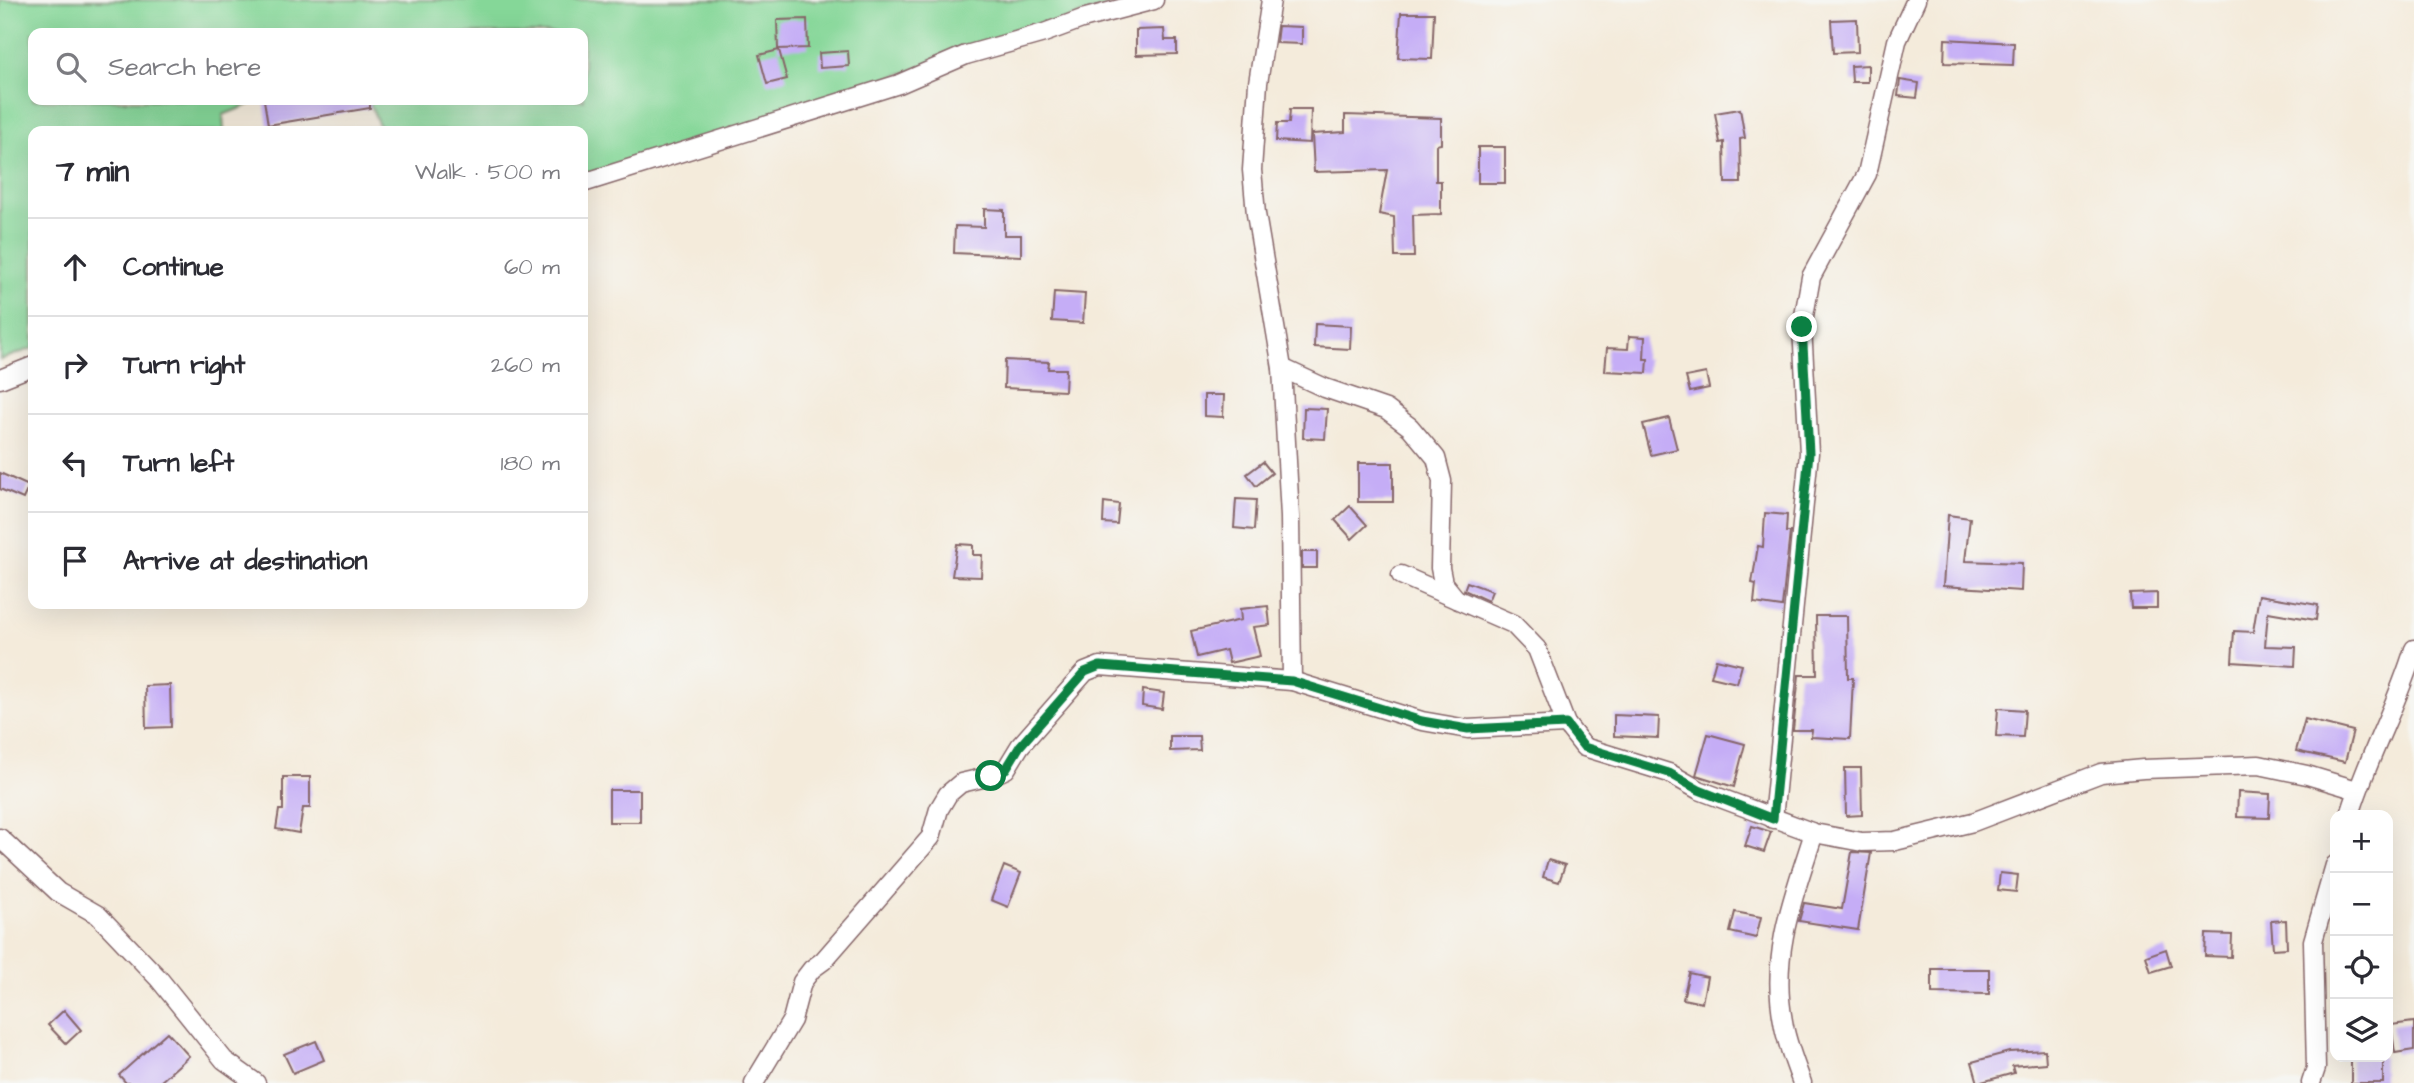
<!DOCTYPE html>
<html lang="en">
<head>
<meta charset="utf-8">
<style>
  :root { --surface:#fff; --page:#f2f2f3; --text:#2b2b33; --muted:#7c7c81; --line:#e1e1e2 }
  body { margin:0; font-family:"Architects Daughter",sans-serif; background:var(--page); color:var(--text) }
  .controls { position:absolute; right:21px; bottom:21px; display:grid; overflow:hidden; border-radius:14px; box-shadow:0 7px 28px #0002 }
  .controls button { width:63px; height:63px; display:grid; place-items:center; padding:0; border:0; border-bottom:2px solid var(--line); background:var(--surface); color:var(--text); font:35px sans-serif }
  .stop { position:absolute; width:21px; height:21px; margin:-16px; border:5px solid #0b8043; border-radius:50%; background:#fff }
  .stop.end { background:#0b8043; border-color:#fff; box-shadow:0 2px 7px #0008 }
  .list { margin:0; padding:0; list-style:none }
  h2 { display:flex; justify-content:space-between; align-items:center; height:91px; margin:0; padding:0 28px; font-size:30px }
  h2 small { font-size:23px; font-weight:400; color:var(--muted) }
  .list li { display:grid; grid-template-columns:46px 1fr auto; gap:21px; align-items:center; box-sizing:border-box; height:98px; padding:0 28px; border-top:2px solid var(--line) }
  .list b { display:block; font-size:26px; white-space:nowrap }
  .list em { font-size:23px; font-style:normal; color:var(--muted) }
  .icon { flex:none; width:38px; height:38px; fill:none; stroke:currentColor; stroke-width:2; stroke-linecap:round; stroke-linejoin:round }
  .map { position:relative; flex:none; width:2414px; height:1083px; overflow:hidden }
  .search { position:absolute; background:var(--surface); box-shadow:0 7px 28px #0002; left:28px; top:28px; width:560px; height:77px; display:flex; align-items:center; gap:18px; box-sizing:border-box; padding:0 24px; border-radius:14px; color:var(--muted); font-size:26px }
  .panel { position:absolute; background:var(--surface); box-shadow:0 7px 28px #0002; left:28px; top:126px; width:560px; height:483px; border-radius:14px }
  .map>svg:first-child { display:block }
  .green { fill:#85d798; stroke:#687b62; stroke-width:2 }
  .building { fill:#c5adf6 }
  .lines { fill:none; stroke-linecap:round; stroke-linejoin:round }
  .minor-casing { stroke:#866669; stroke-width:21 }
  .minor { stroke:#fff; stroke-width:18 }
  .route { stroke:#0b8043; stroke-width:9 }
</style>
</head>
<body>
<div class="map">
<svg width="2414" height="1083" viewBox="0 0 2414 1083">
  <rect width="100%" height="100%" fill="#f6f6f2"/>
  <filter id="ink" filterUnits="userSpaceOnUse"><feTurbulence type="fractalNoise" baseFrequency=".0143" numOctaves="2"/><feDisplacementMap in="SourceGraphic" scale="14" xChannelSelector="R" yChannelSelector="G"/><feConvolveMatrix kernelMatrix="1 2 1 2 8 2 1 2 1" color-interpolation-filters="sRGB"/></filter>
  <filter id="wash" filterUnits="userSpaceOnUse"><feTurbulence type="fractalNoise" baseFrequency=".00686" numOctaves="4" result="noise"/><feDisplacementMap in="SourceGraphic" scale="28" xChannelSelector="R" yChannelSelector="G"/><feGaussianBlur stdDeviation="1.57" result="paint"/><feColorMatrix in="noise" values="0 0 0 0 0 0 0 0 0 0 0 0 0 0 0 0 0 1.4 0 .05"/><feComposite in="paint" operator="in"/></filter>
  <g filter="url(#wash)">
    <rect width="100%" height="100%" fill="#f4ebdb"/>
    <polygon class="green" points="0,0 1125,0 583,179 583,131 381,131 369,100 583,100 583,33 33,33 33,100 261,100 223,115 224,131 33,131 33,348 0,360"/>
    <g id="blocks">
      <g class="building">
        <polygon points="1401,13 1434,13 1432,59 1398,58"/>
        <polygon points="807,19 808,48 778,49 777,20"/>
        <polygon points="1857,19 1858,52 1833,53 1831,20"/>
        <polygon points="1278,26 1302,27 1302,44 1276,43"/>
        <polygon points="1164,29 1165,40 1177,40 1177,54 1136,55 1136,30"/>
        <polygon points="1945,39 2014,43 2013,65 1944,63"/>
        <polygon points="779,50 787,79 767,84 759,55"/>
        <polygon points="848,51 849,66 820,68 819,53"/>
        <polygon points="1868,65 1868,82 1852,82 1851,66"/>
        <polygon points="1900,80 1919,83 1917,98 1898,96"/>
        <polygon points="264,100 370,100 370,108 268,125"/>
        <polygon points="1290,109 1311,109 1310,143 1276,141 1277,123 1289,123"/>
        <polygon points="1740,109 1745,138 1740,139 1741,183 1725,183 1724,142 1720,143 1715,113"/>
        <polygon points="1345,115 1441,118 1441,144 1436,145 1436,181 1441,181 1441,214 1413,215 1414,257 1395,257 1394,217 1379,214 1387,170 1314,172 1312,134 1345,132"/>
        <rect x="1478" y="147" width="27" height="36"/>
        <polygon points="984,209 1004,210 1004,235 1021,235 1021,256 954,253 955,226 984,227"/>
        <polygon points="1054,292 1085,294 1083,323 1052,321"/>
        <polygon points="1315,324 1351,326 1350,349 1314,347"/>
        <polygon points="1629,336 1645,337 1644,359 1648,359 1647,373 1605,371 1607,348 1628,349"/>
        <polygon points="1005,360 1049,362 1048,369 1066,369 1065,391 1004,388"/>
        <polygon points="1706,373 1709,388 1690,392 1686,377"/>
        <polygon points="1204,395 1224,395 1223,417 1204,416"/>
        <polygon points="1304,408 1327,409 1325,439 1303,438"/>
        <polygon points="1669,418 1677,449 1651,455 1643,424"/>
        <polygon points="1263,462 1272,473 1256,486 1247,474"/>
        <rect x="1358" y="463" width="35" height="39"/>
        <polygon points="0,473 29,486 23,499 0,489"/>
        <polygon points="1236,499 1256,500 1254,530 1234,528"/>
        <polygon points="1104,502 1119,504 1117,524 1103,523"/>
        <polygon points="1350,506 1367,525 1352,539 1335,520"/>
        <polygon points="1765,513 1787,515 1786,532 1790,532 1782,607 1754,603 1756,584 1752,583 1758,546 1763,547"/>
        <polygon points="1948,515 1970,518 1965,561 2022,563 2021,591 1943,586"/>
        <polygon points="957,544 973,545 973,555 982,555 981,577 952,576"/>
        <rect x="1302" y="552" width="15" height="16"/>
        <polygon points="1467,582 1492,591 1488,601 1464,590"/>
        <polygon points="2157,593 2157,608 2131,608 2130,594"/>
        <polygon points="2259,595 2318,605 2316,620 2268,612 2265,646 2296,647 2295,666 2232,662 2234,631 2253,632"/>
        <polygon points="1268,606 1270,625 1253,627 1260,656 1229,663 1226,650 1197,657 1191,631 1241,620 1240,609"/>
        <polygon points="1816,616 1847,616 1848,678 1853,678 1850,739 1811,737 1812,730 1793,730 1799,675 1817,675"/>
        <polygon points="1716,659 1742,665 1737,683 1711,677"/>
        <polygon points="170,685 171,727 146,728 145,686"/>
        <polygon points="1143,690 1164,693 1162,709 1142,706"/>
        <polygon points="1998,708 2025,710 2023,737 1996,736"/>
        <polygon points="1614,715 1659,717 1658,738 1614,736"/>
        <polygon points="2305,719 2353,731 2345,762 2296,751"/>
        <polygon points="1708,734 1745,744 1734,787 1696,775"/>
        <polygon points="1170,736 1199,736 1200,750 1170,751"/>
        <polygon points="1845,768 1861,768 1862,815 1846,816"/>
        <polygon points="283,777 310,777 310,808 303,808 299,833 276,829 279,810 283,810"/>
        <rect x="609" y="790" width="31" height="32"/>
        <polygon points="2238,792 2270,794 2269,818 2237,817"/>
        <polygon points="1752,826 1771,832 1764,852 1745,846"/>
        <polygon points="1852,852 1871,853 1858,930 1799,921 1804,903 1842,909"/>
        <polygon points="1548,860 1565,865 1559,882 1543,877"/>
        <polygon points="1004,866 1021,873 1008,907 991,900"/>
        <polygon points="2000,873 2018,875 2016,892 1998,890"/>
        <polygon points="1735,912 1761,917 1756,938 1730,932"/>
        <polygon points="2286,920 2287,948 2273,949 2271,921"/>
        <polygon points="2206,934 2232,935 2231,957 2205,956"/>
        <polygon points="2166,949 2171,966 2151,972 2146,956"/>
        <polygon points="1932,969 1989,969 1989,994 1932,993"/>
        <polygon points="1689,973 1707,977 1702,1003 1683,999"/>
        <polygon points="64,1010 81,1030 66,1044 48,1025"/>
        <polygon points="2414,1022 2414,1050 2395,1053 2391,1025"/>
        <polygon points="167,1032 189,1056 159,1083 126,1083 119,1075"/>
        <polygon points="316,1041 324,1060 293,1073 284,1054"/>
        <polygon points="2045,1050 2046,1063 2012,1066 2014,1073 1978,1083 1972,1062 2009,1052"/>
        <rect x="2351" y="1057" width="32" height="26"/>
      </g>
    </g>
  </g>
  <g filter="url(#ink)">
    <use href="#blocks" fill-opacity="0" stroke="#866669" stroke-width="2"/>
    <g class="lines">
      <defs>
        <g id="minor">
          <polyline points="1271,0 1258,83 1252,170 1256,214 1282,368 1290,517 1292,681"/>
          <polyline points="583,183 899,84 966,55 1044,33 1082,19 1154,0"/>
          <polyline points="1282,368 1325,388 1386,409 1410,427 1436,458 1442,481 1440,568 1443,583 1456,599"/>
          <polyline points="0,379 33,366"/>
          <polyline points="1401,575 1513,624 1537,649 1566,724 1584,747 1669,773 1699,790 1814,833 1862,842 1895,841 1973,822 2101,773 2143,769 2259,765 2307,775 2357,790"/>
          <path d="M2350,815c17,-57 47,-109 64,-166"/>
          <polyline points="1773,819 1809,453 1802,327 1811,277 1867,174 1897,41 1916,0"/>
          <polyline points="0,838 58,892 98,915 159,979 224,1060 256,1083"/>
          <polyline points="754,1083 792,1020 802,982 812,969 823,961 931,837 939,809 948,794 961,783 991,776 1006,769 1020,746 1085,672 1100,666 1292,681 1422,721 1468,729 1566,724"/>
          <path d="M1802,1083c-7,-20 -16,-41 -19,-62 -13,-67 11,-126 31,-188"/>
          <polyline points="2311,1083 2316,1068 2313,941 2335,865"/>
        </g>
      </defs>
      <use href="#minor" class="minor-casing"/>
      <use href="#minor" class="minor"/>
    </g>
  </g>
  <g class="lines" filter="url(#ink)">
    <polyline class="route" points="991,776 1006,769 1020,746 1085,672 1100,666 1292,681 1422,721 1468,729 1566,724 1584,747 1669,773 1699,790 1773,819 1809,453 1802,327"/>
  </g>
</svg>
<div class="controls">
<button>+</button>
<button>−</button>
<button><svg class="icon" aria-label="locate" viewBox="0 0 24 24"><circle cx="12" cy="12" r="6"/><path d="M12 2v4M12 18v4M2 12h4M18 12h4"/></svg></button>
<button><svg class="icon" aria-label="layers" viewBox="0 0 24 24"><path d="M12 4l9 5-9 5-9-5zM3 14l9 5 9-5"/></svg></button>
</div>
<div class="stop" style="left:991px;top:776px"></div>
<div class="stop end" style="left:1802px;top:327px"></div>
<div class="search"><svg class="icon" aria-label="search" viewBox="0 0 24 24"><circle cx="10" cy="10" r="6"/><path d="M15 15l6 6"/></svg>Search here</div>
<section class="panel">
<h2>7 min<small>Walk · 500 m</small></h2>
<ul class="list">
<li><svg class="icon" aria-label="ahead" viewBox="0 0 24 24"><path d="M12 20V5M6 11l6-6 6 6"/></svg><div><b>Continue</b></div><em>60 m</em></li>
<li><svg class="icon" aria-label="right" viewBox="0 0 24 24"><path d="M7 20v-9h11M14 6l5 5-5 5"/></svg><div><b>Turn right</b></div><em>260 m</em></li>
<li><svg class="icon" aria-label="left" viewBox="0 0 24 24"><path d="M17 20v-9H6M10 6l-5 5 5 5"/></svg><div><b>Turn left</b></div><em>180 m</em></li>
<li><svg class="icon" aria-label="arrive" viewBox="0 0 24 24"><path d="M6 21V4h12l-3 4 3 4H6"/></svg><div><b>Arrive at destination</b></div></li>
</ul>
</section>
</div>
</body>
</html>
